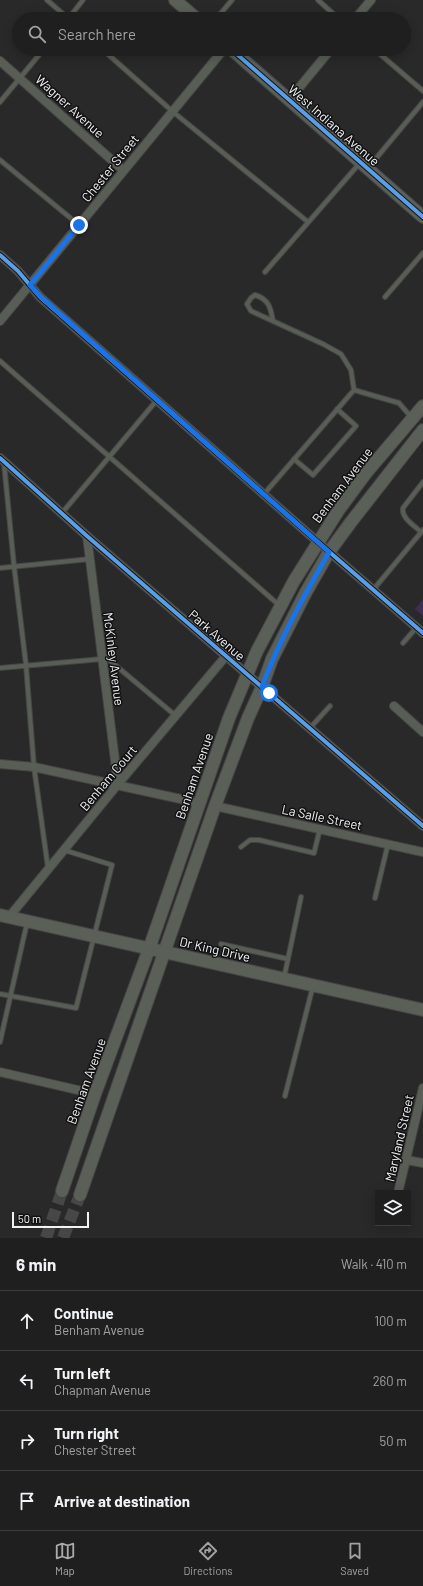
<!DOCTYPE html>
<html lang="en">
<head>
<meta charset="utf-8">
<style>
  :root { --surface:#1f1f1f; --page:#2c2c2c; --text:#f1f3f6; --muted:#a1a2a4; --line:#3c3d3d; --accent:#acabac }
  body { margin:0; font-family:Barlow,sans-serif; background:var(--page); color:var(--text) }
  .controls { position:absolute; right:12px; bottom:12px; display:grid; overflow:hidden; border-radius:0px; box-shadow:0 2px 10px #0003 }
  .controls button { width:36px; height:36px; display:grid; place-items:center; padding:0; border:0; border-bottom:1px solid var(--line); background:var(--surface); color:var(--text); font:20px sans-serif }
  .scale { position:absolute; left:12px; bottom:10px; width:77px; box-sizing:border-box; padding-left:4px; border:2px solid #f2f1f3; border-top:0; font-size:11px; line-height:14px; white-space:nowrap; color:#f2f1f3; -webkit-text-stroke:3px #111112; paint-order:stroke }
  .stop { position:absolute; width:12px; height:12px; margin:-9px; border:3px solid #1a73e8; border-radius:50%; background:#fff }
  .stop.end { background:#1a73e8; border-color:#fff; box-shadow:0 1px 4px #0008 }
  .list { margin:0; padding:0; list-style:none }
  h2 { display:flex; justify-content:space-between; align-items:center; height:52px; margin:0; padding:0 16px; font-size:17px }
  h2 small { font-size:13px; font-weight:400; color:var(--muted) }
  .list li { display:grid; grid-template-columns:26px 1fr auto; gap:12px; align-items:center; box-sizing:border-box; height:60px; padding:0 16px; border-top:1px solid var(--line) }
  .list b { display:block; font-size:15px; white-space:nowrap }
  .list p { margin:0; font-size:13px; white-space:nowrap; color:var(--muted) }
  .list em { font-size:13px; font-style:normal; color:var(--muted) }
  .icon { flex:none; width:22px; height:22px; fill:none; stroke:currentColor; stroke-width:2; stroke-linecap:round; stroke-linejoin:round }
  .map { position:relative; flex:none; width:423px; height:1238px; overflow:hidden }
  .search { position:absolute; background:var(--surface); box-shadow:0 2px 10px #0003; left:12px; right:12px; top:12px; height:44px; display:flex; align-items:center; gap:10px; box-sizing:border-box; padding:0 14px; border-radius:22px; color:var(--muted); font-size:15px }
  .sheet { height:292px; background:var(--surface) }
  nav { display:flex; justify-content:space-around; align-items:center; box-sizing:border-box; height:56px; border-top:1px solid var(--line); background:var(--surface); font-size:11px; color:var(--muted) }
  nav a { display:grid; justify-items:center; gap:2px }
  nav .on { color:var(--accent) }
  .map>svg:first-child { display:block }
  .green { fill:#3e2e53 }
  .lines { fill:none; stroke-linecap:round; stroke-linejoin:round }
  .secondary-tunnel { stroke:#474747; stroke-width:12; stroke-dasharray:12 6; stroke-linecap:butt }
  .lane-casing { stroke:#454545; stroke-width:6 }
  .street-casing { stroke:#454545; stroke-width:10 }
  .secondary-casing { stroke:#454545; stroke-width:14 }
  .lane { stroke:#585e55; stroke-width:4 }
  .street { stroke:#585e55; stroke-width:8 }
  .secondary { stroke:#5a6057; stroke-width:12 }
  .cycleway-casing { stroke:#111112; stroke-width:6 }
  .cycleway { stroke:#5a9eea; stroke-width:4 }
  .route { stroke:#1a73e8; stroke-width:5 }
  .labels { text-anchor:middle; stroke-width:3; stroke-linejoin:round; paint-order:stroke }
  .street-label { font-size:13px; fill:#f2f1f3; stroke:#111112 }
</style>
</head>
<body>
<div class="map">
<svg width="423" height="1238" viewBox="0 0 423 1238">
  <rect width="100%" height="100%" fill="#292929"/>
  <polygon class="green" points="423,599 423,616 415,609"/>
  <g class="lines">
    <g class="secondary-tunnel">
      <polyline points="46,1238 62,1191"/>
      <polyline points="63,1238 80,1195"/>
    </g>
    <defs>
      <g id="lane">
        <polyline points="47,0 69,19"/>
        <polyline points="318,0 339,19"/>
        <polyline points="68,19 83,0"/>
        <polyline points="216,19 232,0"/>
        <polyline points="102,49 172,111 308,222"/>
        <polyline points="374,49 423,91"/>
        <polyline points="0,102 44,49"/>
        <polyline points="0,160 79,225"/>
        <polyline points="368,168 423,102"/>
        <polyline points="265,272 359,164"/>
        <polyline points="385,297 423,253"/>
        <polyline points="0,361 280,606"/>
        <polyline points="354,390 399,403 412,418"/>
        <polyline points="294,459 313,475 356,426 337,409"/>
        <polyline points="4,463 14,566 26,665 34,767 48,868"/>
        <path d="M264,494l90,-104 -3,-20 -10,-16 -18,-10 -72,-33 -4,-7 4,-6 4,-3c14,4 16,14 18,26"/>
        <polyline points="62,513 157,400"/>
        <path d="M421,532c-6,-6 -20,-14 -18,-24l20,-26"/>
        <polyline points="0,568 90,559"/>
        <polyline points="373,590 423,530"/>
        <polyline points="403,643 416,628"/>
        <polyline points="102,654 176,716"/>
        <polyline points="0,668 102,659"/>
        <polyline points="310,728 330,706"/>
        <polyline points="241,847 250,840 259,840 314,853 320,829"/>
        <polyline points="375,898 388,844"/>
        <polyline points="221,944 288,959 284,978"/>
        <polyline points="288,959 301,897"/>
        <polyline points="0,994 76,1008 112,865 64,850"/>
        <polyline points="0,1042 27,923"/>
        <polyline points="285,1096 313,986"/>
      </g>
      <g id="street">
        <polyline points="355,19 371,0"/>
        <polyline points="0,61 123,170"/>
        <polyline points="289,100 331,49"/>
        <polyline points="0,255 18,271 40,297 311,536 423,633"/>
        <polyline points="0,321 224,49"/>
        <polyline points="0,458 87,536 423,826"/>
        <polyline points="87,536 118,784"/>
        <polyline points="394,706 423,732"/>
        <polyline points="0,764 34,767 199,803"/>
        <polyline points="215,806 423,852"/>
        <polyline points="9,917 118,784 226,656"/>
        <polyline points="0,1072 95,1094"/>
        <polyline points="407,1160 423,1163"/>
        <polyline points="398,1193 423,1088"/>
      </g>
      <g id="secondary">
        <polyline points="175,0 197,19"/>
        <polyline points="231,49 423,217"/>
        <polyline points="0,915 423,1010"/>
        <polyline points="62,1191 95,1094 149,949 229,718 257,651 294,581 338,511 366,473 423,406"/>
        <polyline points="80,1195 215,806 248,718 262,687 272,659 306,592 329,552 351,522 423,430"/>
      </g>
    </defs>
    <use href="#lane" class="lane-casing"/>
    <use href="#street" class="street-casing"/>
    <use href="#secondary" class="secondary-casing"/>
    <use href="#lane" class="lane"/>
    <use href="#street" class="street"/>
    <use href="#secondary" class="secondary"/>
    <defs>
      <g id="cycleway">
        <polyline points="231,49 423,217"/>
        <polyline points="0,255 18,271 40,297 311,536 423,633"/>
        <polyline points="0,458 87,536 423,826"/>
      </g>
    </defs>
    <use href="#cycleway" class="cycleway-casing"/>
    <use href="#cycleway" class="cycleway"/>
  </g>
  <g class="lines">
    <path class="route" d="M79,225l-49,60 10,11 289,256c-25,44 -50,88 -67,135l7,6"/>
  </g>
  <g class="labels">
    <g class="street-label">
      <text transform="translate(70 106) rotate(42)" y="5">Wagner Avenue</text>
      <text transform="translate(334 125) rotate(41)" y="5">West Indiana Avenue</text>
      <text transform="translate(110 168) rotate(-51)" y="5">Chester Street</text>
      <text transform="translate(342 485) rotate(-53)" y="5">Benham Avenue</text>
      <text transform="translate(217 635) rotate(41)" y="5">Park Avenue</text>
      <text transform="translate(114 659) rotate(83)" y="5">McKinley Avenue</text>
      <text transform="translate(194 776) rotate(-71)" y="5">Benham Avenue</text>
      <text transform="translate(108 778) rotate(-50)" y="5">Benham Court</text>
      <text transform="translate(322 817) rotate(12)" y="5">La Salle Street</text>
      <text transform="translate(215 949) rotate(13)" y="5">Dr King Drive</text>
      <text transform="translate(86 1081) rotate(-70)" y="5">Benham Avenue</text>
      <text transform="translate(399 1138) rotate(-77)" y="5">Maryland Street</text>
    </g>
  </g>
</svg>
<div class="controls">
<button><svg class="icon" aria-label="layers" viewBox="0 0 24 24"><path d="M12 4l9 5-9 5-9-5zM3 14l9 5 9-5"/></svg></button>
</div>
<div class="scale">50 m</div>
<div class="stop" style="left:269px;top:693px"></div>
<div class="stop end" style="left:79px;top:225px"></div>
<div class="search"><svg class="icon" aria-label="search" viewBox="0 0 24 24"><circle cx="10" cy="10" r="6"/><path d="M15 15l6 6"/></svg>Search here</div>
</div>
<section class="sheet">
<h2>6 min<small>Walk · 410 m</small></h2>
<ul class="list">
<li><svg class="icon" aria-label="ahead" viewBox="0 0 24 24"><path d="M12 20V5M6 11l6-6 6 6"/></svg><div><b>Continue</b><p>Benham Avenue</p></div><em>100 m</em></li>
<li><svg class="icon" aria-label="left" viewBox="0 0 24 24"><path d="M17 20v-9H6M10 6l-5 5 5 5"/></svg><div><b>Turn left</b><p>Chapman Avenue</p></div><em>260 m</em></li>
<li><svg class="icon" aria-label="right" viewBox="0 0 24 24"><path d="M7 20v-9h11M14 6l5 5-5 5"/></svg><div><b>Turn right</b><p>Chester Street</p></div><em>50 m</em></li>
<li><svg class="icon" aria-label="arrive" viewBox="0 0 24 24"><path d="M6 21V4h12l-3 4 3 4H6"/></svg><div><b>Arrive at destination</b></div></li>
</ul>
</section>
<nav>
<a class="on"><svg class="icon" aria-label="map" viewBox="0 0 24 24"><path d="M3 6l6-2 6 2 6-2v14l-6 2-6-2-6 2zM9 4v14M15 6v14"/></svg>Map</a>
<a><svg class="icon" aria-label="directions" viewBox="0 0 24 24"><path d="M12 3l9 9-9 9-9-9zM9 14v-3h6M13 9l2 2-2 2"/></svg>Directions</a>
<a><svg class="icon" aria-label="saved" viewBox="0 0 24 24"><path d="M7 4h10v16l-5-4-5 4z"/></svg>Saved</a>
</nav>
</body>
</html>
